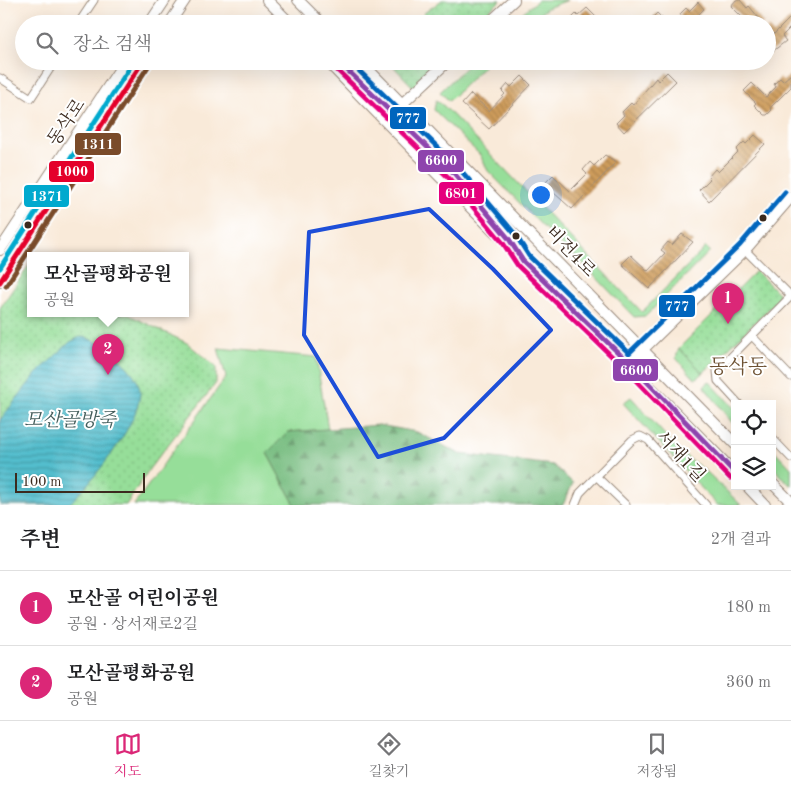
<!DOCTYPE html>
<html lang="ko">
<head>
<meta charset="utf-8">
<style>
  :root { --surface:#fff; --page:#f6f6f6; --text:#202124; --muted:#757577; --line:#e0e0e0; --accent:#db2777 }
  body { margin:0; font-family:"Old Standard TT","Noto Serif KR",serif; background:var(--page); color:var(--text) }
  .controls { position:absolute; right:15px; bottom:15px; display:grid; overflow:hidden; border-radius:0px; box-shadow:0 5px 20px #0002 }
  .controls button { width:45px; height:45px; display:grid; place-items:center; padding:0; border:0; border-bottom:1px solid var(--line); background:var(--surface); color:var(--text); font:25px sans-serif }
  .scale { position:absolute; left:15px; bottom:12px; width:130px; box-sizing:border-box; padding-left:5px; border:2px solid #3b2a1e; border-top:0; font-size:14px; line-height:18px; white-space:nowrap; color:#3b2a1e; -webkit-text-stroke:4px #fff; paint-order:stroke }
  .you { position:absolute; left:540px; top:194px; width:18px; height:18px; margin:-12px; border:4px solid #fff; border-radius:50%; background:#1a73e8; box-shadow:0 0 0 8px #1a73e833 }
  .badge { display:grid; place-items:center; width:32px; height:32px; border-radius:50%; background:var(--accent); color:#fff; font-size:16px; font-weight:700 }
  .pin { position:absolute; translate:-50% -41px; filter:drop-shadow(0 1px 2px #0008) }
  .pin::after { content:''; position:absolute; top:26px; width:18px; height:15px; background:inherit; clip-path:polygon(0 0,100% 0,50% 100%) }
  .popup { position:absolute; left:27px; top:252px; width:162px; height:65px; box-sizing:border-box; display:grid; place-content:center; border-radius:0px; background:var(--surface); filter:drop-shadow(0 1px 4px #0005); font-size:16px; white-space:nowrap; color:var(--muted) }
  .popup b { font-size:19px; color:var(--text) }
  .popup::after { content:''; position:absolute; left:50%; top:100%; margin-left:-10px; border:10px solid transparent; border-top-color:var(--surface) }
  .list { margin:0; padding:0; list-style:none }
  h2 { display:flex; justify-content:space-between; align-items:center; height:65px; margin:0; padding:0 20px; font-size:21px }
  h2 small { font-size:16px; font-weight:400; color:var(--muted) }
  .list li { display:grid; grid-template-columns:32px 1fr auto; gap:15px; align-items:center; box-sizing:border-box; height:75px; padding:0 20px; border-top:1px solid var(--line) }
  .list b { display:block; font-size:19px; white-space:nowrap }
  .list p { margin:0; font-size:16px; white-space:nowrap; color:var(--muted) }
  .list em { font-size:16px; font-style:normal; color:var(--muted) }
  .icon { flex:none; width:28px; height:28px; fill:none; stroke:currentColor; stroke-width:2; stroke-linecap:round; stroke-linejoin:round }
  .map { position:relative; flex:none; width:791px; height:505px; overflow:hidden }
  .search { position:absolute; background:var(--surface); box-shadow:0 5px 20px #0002; left:15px; right:15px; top:15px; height:55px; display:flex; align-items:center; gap:12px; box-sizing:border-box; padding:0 18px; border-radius:28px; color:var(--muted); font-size:19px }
  .sheet { height:215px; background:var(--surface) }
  nav { display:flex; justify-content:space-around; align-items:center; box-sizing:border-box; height:70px; border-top:1px solid var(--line); background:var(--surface); font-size:14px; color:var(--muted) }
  nav a { display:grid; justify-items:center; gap:2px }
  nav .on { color:var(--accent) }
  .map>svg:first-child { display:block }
  .grass { fill:#96de99; stroke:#68845c }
  .forest { fill:url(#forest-firs); stroke:#5a7450 }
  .park { fill:url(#park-dots); stroke:#68845c }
  .water { fill:url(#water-rules); stroke:#467476 }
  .building { fill:url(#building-back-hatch) }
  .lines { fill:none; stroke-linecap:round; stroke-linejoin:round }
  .street-casing { stroke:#9a8a7c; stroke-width:9 }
  .secondary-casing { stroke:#9a8a7c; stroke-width:12 }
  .street { stroke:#fff; stroke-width:7 }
  .secondary { stroke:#fff; stroke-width:10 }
  .bus-1-casing { stroke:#fff; stroke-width:9 }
  .bus-2-casing { stroke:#fff; stroke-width:9 }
  .bus-3-casing { stroke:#fff; stroke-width:9 }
  .bus-4-casing { stroke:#fff; stroke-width:9 }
  .bus-5-casing { stroke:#fff; stroke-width:9 }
  .bus-6-casing { stroke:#fff; stroke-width:9 }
  .bus-1 { stroke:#8e44ad; stroke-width:5 }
  .bus-2 { stroke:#e5007d; stroke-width:5 }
  .bus-3 { stroke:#0065bd; stroke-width:5 }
  .bus-4 { stroke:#e4002b; stroke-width:5 }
  .bus-5 { stroke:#7a4b2a; stroke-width:5 }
  .bus-6 { stroke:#00a9ce; stroke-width:5 }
  .marked { fill:none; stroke:#1d4ed8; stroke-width:4; stroke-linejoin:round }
  .bus-dot { fill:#3b2a1e; stroke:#fff; stroke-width:2 }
  .labels { text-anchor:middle; stroke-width:4; stroke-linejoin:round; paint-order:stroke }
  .street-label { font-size:18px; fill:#3b2a1e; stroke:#fff }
  .water-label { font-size:19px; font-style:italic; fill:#435d5b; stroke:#fff }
  .quarter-label { font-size:20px; fill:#6e5233; stroke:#fff }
  .line-badge { stroke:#fff; stroke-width:2 }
  .badge-label { font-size:14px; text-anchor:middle; font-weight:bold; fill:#fff }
</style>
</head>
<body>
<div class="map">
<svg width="791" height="505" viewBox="0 0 791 505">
  <defs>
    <pattern id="forest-firs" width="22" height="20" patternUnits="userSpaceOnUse" patternTransform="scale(1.25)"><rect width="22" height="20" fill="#78bd81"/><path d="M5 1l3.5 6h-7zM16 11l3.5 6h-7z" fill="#649a69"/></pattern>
    <pattern id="park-dots" width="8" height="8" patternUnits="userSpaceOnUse" patternTransform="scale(1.25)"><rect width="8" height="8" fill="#96de99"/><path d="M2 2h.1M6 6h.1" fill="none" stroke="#82bf83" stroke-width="1.8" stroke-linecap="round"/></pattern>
    <pattern id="water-rules" width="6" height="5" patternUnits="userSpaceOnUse" patternTransform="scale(1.25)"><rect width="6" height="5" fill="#52bdcd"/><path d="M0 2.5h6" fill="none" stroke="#459aa6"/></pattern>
    <pattern id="building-back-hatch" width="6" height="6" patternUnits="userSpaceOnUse" patternTransform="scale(1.25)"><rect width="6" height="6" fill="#ce9c5b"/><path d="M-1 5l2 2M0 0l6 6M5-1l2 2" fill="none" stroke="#a87f4b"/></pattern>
  </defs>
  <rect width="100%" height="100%" fill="#fff"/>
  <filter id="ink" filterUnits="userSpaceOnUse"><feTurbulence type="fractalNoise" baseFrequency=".02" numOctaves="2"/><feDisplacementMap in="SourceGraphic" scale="10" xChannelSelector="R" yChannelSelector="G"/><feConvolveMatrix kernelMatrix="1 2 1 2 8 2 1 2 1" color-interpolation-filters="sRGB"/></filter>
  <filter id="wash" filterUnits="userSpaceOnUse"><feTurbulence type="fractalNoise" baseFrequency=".0096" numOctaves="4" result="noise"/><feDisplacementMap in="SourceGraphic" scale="20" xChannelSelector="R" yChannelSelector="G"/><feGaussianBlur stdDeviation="1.12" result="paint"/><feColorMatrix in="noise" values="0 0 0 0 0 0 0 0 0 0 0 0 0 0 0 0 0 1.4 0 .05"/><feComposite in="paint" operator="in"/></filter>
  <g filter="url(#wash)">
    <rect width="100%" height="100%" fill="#f9ead9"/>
    <g class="grass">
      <polygon points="538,0 568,0 547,8 527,24 509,24"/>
      <polygon points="472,61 489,61 449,101 440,92"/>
      <polygon points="436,100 445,107 642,312 706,247 710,251 646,316 634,317 576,256 567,251 488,171 480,155 434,110"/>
      <polygon points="218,348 316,357 328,429 288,432 267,453 295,505 134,505 226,377"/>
      <polygon points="679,348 703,373 695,379 676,358"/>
      <path d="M709,381l26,28v17c-12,-13 -19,-26 -31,-39z"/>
      <polygon points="631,397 680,452 708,473 741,505 717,505 623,403"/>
      <polygon points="772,448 791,468 791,486 772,466"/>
    </g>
    <polygon class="forest" points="379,425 417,432 460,454 553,465 573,483 563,505 295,505 267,453 288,432"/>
    <g class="park">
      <polygon points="442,0 501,0 474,24 433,24 423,14"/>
      <polygon points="400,61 444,61 415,89 394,67"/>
      <polygon points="30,264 31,314 127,314 187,343 216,367 216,383 150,468 126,505 0,505 0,308"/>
      <polygon points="756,271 779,294 777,301 703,373 679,348"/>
    </g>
    <path class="water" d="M80,337c11,-1 27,13 36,20 10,7 25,23 24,37 -2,32 -49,89 -72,111h-68v-85l36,-46 34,-32z"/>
    <g id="blocks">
      <g class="building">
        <polygon points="736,0 740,0 747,8 749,6 764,24 749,24 731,6"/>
        <polygon points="698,2 704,9 689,24 675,24 682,17 680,14 686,8 689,11"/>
        <polygon points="587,8 596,17 588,24 566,24 576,14 578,16"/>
        <polygon points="657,13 668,24 653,24 650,20"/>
        <polygon points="791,17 791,27 782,36 786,41 773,51 767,45 767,27 774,34"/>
        <polygon points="667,72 676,81 624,132 616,123 624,115 622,112 631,103 633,105 656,78 658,81"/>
        <polygon points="791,74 791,87 770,108 772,110 767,115 764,115 754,105 756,103 744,91 752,83 766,97 776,87 774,84 780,78 783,81"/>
        <polygon points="522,76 531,85 489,129 462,104 471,94 489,111 505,94 502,91 508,84 511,87"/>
        <polygon points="755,135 765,144 709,201 699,190 710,179 708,177 715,169 718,172 738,152 736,150 744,142 746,144"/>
        <polygon points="605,155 616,162 572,209 544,184 553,175 570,191 587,174 583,170 590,162 594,166"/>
        <polygon points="682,234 693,242 649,289 622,264 631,255 648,271 665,253 661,250 668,242 672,245"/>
      </g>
    </g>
  </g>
  <g filter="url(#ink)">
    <use href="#blocks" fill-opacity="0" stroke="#9a8a7c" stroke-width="1"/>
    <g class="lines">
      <defs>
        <g id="street">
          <polyline points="78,24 94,0"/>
          <polyline points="0,78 31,98 55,61"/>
          <polyline points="745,250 791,296"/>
          <polyline points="752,336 791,377"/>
          <polyline points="739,404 718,381 717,371 791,296"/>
          <polyline points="772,438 791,458"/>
          <polyline points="597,477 626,505"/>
          <polyline points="575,505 580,493 632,440 640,436 648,440 706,505"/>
        </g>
        <g id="secondary">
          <polyline points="267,0 291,24"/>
          <polyline points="298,0 322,24"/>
          <polyline points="149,24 165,0"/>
          <polyline points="169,24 185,0"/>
          <polyline points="488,24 514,0"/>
          <path d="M327,61c133,140 274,273 408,412"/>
          <polyline points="360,61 735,444"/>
          <polyline points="403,103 448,61"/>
          <polyline points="0,250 125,61"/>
          <polyline points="0,282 143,61"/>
          <polyline points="629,363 745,250 791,197"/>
          <polyline points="772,483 791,502"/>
          <polyline points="747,486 765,505"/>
        </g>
      </defs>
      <use href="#street" class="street-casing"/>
      <use href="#secondary" class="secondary-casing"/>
      <use href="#street" class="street"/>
      <use href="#secondary" class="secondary"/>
      <defs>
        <polyline id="bus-1" points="338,61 453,172 509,239 523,261 629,363 735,473"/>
        <polyline id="bus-2" points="333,66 448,177 503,243 518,266 624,368 730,478"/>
        <polyline id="bus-3" points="349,61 458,167 515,234 529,256 629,353 740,245 785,192"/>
        <polyline id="bus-4" points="0,282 143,61"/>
        <polyline id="bus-5" points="6,286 149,65"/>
        <polyline id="bus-6" points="0,268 134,61"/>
      </defs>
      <use href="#bus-1" class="bus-1-casing"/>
      <use href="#bus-2" class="bus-2-casing"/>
      <use href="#bus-3" class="bus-3-casing"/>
      <use href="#bus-4" class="bus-4-casing"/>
      <use href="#bus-5" class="bus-5-casing"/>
      <use href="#bus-6" class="bus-6-casing"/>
      <use href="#bus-1" class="bus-1"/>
      <use href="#bus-2" class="bus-2"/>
      <use href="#bus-3" class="bus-3"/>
      <use href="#bus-4" class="bus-4"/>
      <use href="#bus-5" class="bus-5"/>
      <use href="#bus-6" class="bus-6"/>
    </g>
  </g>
  <path class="marked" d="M429,209l64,60 58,61 -107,108 -66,19 -74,-122 5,-103z"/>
  <g class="bus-dot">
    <circle cx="763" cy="218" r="4.5"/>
    <circle cx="28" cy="225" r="4.5"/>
    <circle cx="516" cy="236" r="4.5"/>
  </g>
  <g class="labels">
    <g class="street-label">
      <text transform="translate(66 122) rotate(-56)" y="6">동삭로</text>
      <text transform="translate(571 251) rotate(46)" y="6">비전4로</text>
      <text transform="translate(681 456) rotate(47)" y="6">서재1길</text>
    </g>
    <g class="water-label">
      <text x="70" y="426">모산골방죽</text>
    </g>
    <g class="quarter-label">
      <text x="738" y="373">동삭동</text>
    </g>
  </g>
  <g class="line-badge">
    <rect x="389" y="106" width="38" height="24" rx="5" fill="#0065bd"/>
    <rect x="74" y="132" width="48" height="24" rx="5" fill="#7a4b2a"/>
    <rect x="417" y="149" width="48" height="24" rx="5" fill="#8e44ad"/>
    <rect x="48" y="160" width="47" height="23" rx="5" fill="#e4002b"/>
    <rect x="438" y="181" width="47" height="24" rx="5" fill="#e5007d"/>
    <rect x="23" y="184" width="47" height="24" rx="5" fill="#00a9ce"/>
    <rect x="658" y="294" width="38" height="24" rx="5" fill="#0065bd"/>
    <rect x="612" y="358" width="47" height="24" rx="5" fill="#8e44ad"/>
  </g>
  <g class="badge-label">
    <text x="408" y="123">777</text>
    <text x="98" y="149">1311</text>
    <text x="441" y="165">6600</text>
    <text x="72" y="176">1000</text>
    <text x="461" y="198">6801</text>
    <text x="47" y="201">1371</text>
    <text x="677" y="311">777</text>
    <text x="636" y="375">6600</text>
  </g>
</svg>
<div class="controls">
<button><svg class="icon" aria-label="locate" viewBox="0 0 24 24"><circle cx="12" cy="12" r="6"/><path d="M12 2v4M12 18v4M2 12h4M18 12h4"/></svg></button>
<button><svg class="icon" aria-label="layers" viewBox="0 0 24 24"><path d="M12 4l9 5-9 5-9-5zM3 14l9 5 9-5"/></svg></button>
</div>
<div class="scale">100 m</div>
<div class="you"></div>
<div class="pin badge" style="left:728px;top:324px">1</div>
<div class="pin badge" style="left:108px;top:375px">2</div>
<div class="popup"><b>모산골평화공원</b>공원</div>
<div class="search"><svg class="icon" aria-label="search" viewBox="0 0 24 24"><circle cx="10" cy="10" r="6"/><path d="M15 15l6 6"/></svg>장소 검색</div>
</div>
<section class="sheet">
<h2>주변<small>2개 결과</small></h2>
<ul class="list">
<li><span class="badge">1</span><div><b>모산골 어린이공원</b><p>공원 · 상서재로2길</p></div><em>180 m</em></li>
<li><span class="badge">2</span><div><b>모산골평화공원</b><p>공원</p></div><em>360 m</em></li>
</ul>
</section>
<nav>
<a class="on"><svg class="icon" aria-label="map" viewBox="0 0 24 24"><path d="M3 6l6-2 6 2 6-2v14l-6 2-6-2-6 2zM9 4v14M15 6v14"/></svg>지도</a>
<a><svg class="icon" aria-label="directions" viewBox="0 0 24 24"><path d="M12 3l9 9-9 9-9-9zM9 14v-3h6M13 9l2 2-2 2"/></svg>길찾기</a>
<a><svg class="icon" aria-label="saved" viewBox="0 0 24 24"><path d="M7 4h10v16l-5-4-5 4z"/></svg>저장됨</a>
</nav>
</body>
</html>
